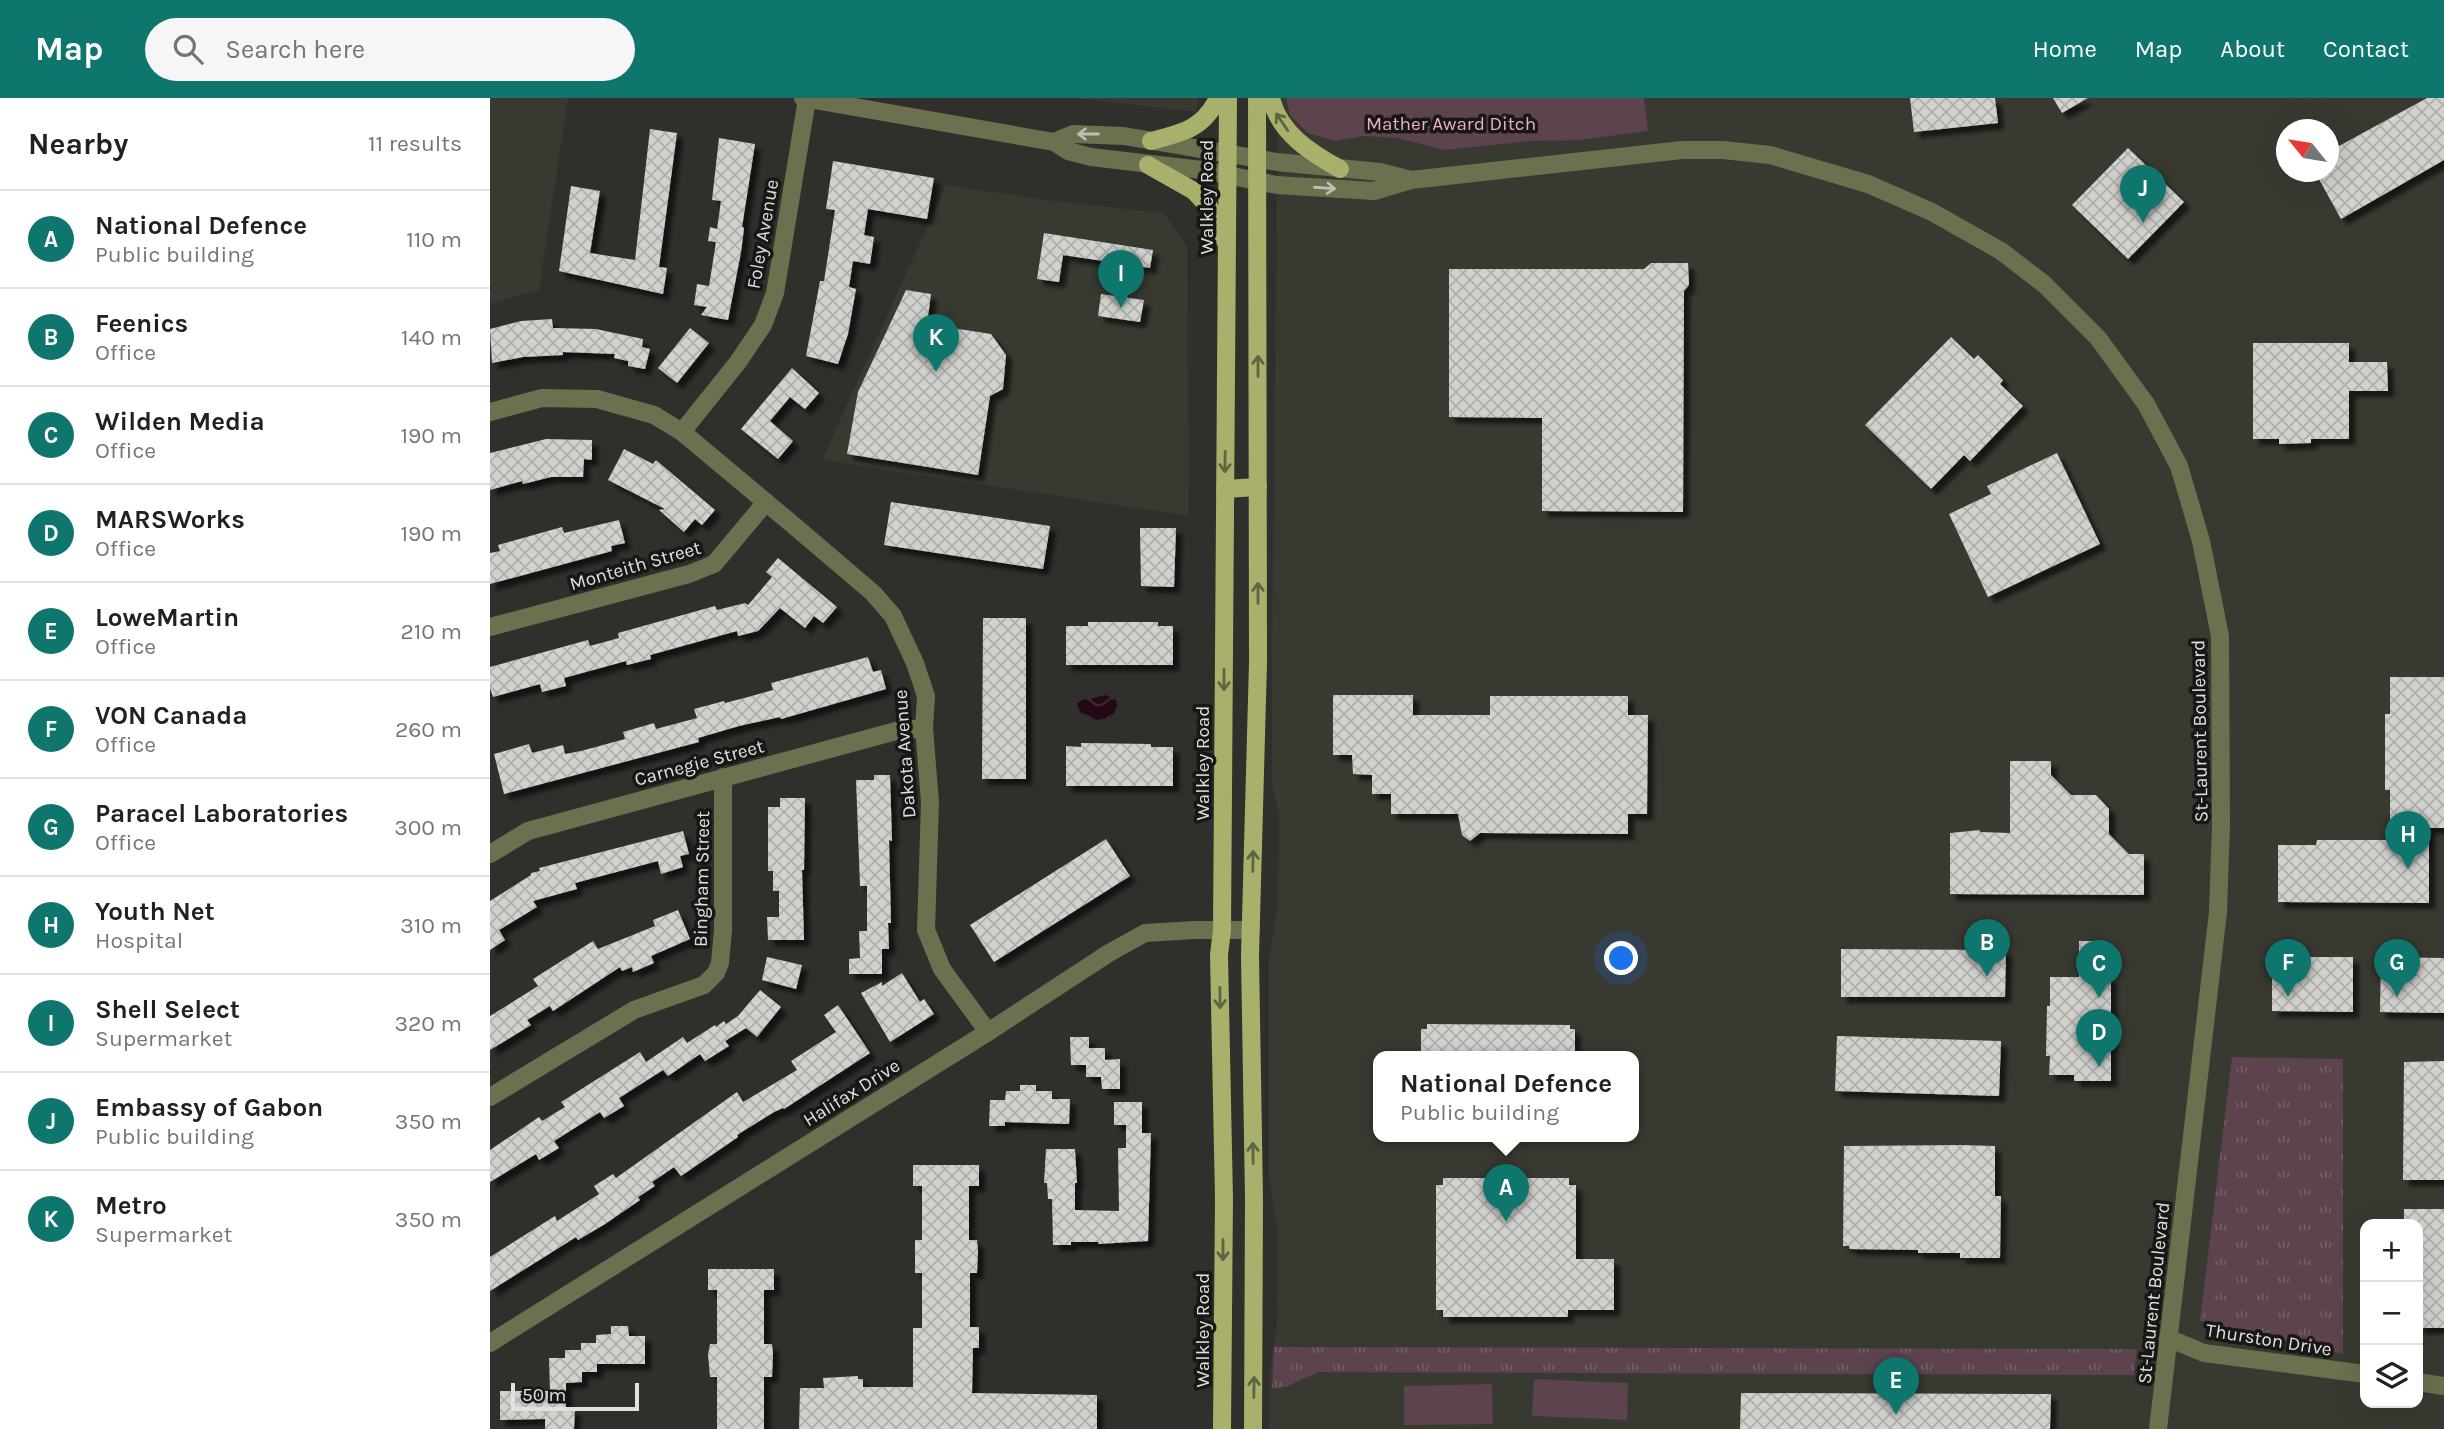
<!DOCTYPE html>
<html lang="en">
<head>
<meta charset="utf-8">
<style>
  :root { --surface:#fff; --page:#f6f6f6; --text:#202124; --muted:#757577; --line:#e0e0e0; --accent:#0f766e }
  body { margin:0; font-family:Karla,sans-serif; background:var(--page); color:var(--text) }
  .controls { position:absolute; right:21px; bottom:21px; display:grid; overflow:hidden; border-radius:14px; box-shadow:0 7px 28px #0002 }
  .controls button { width:63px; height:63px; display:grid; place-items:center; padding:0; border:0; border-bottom:2px solid var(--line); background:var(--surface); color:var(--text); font:35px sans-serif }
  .compass { position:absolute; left:1786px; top:21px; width:63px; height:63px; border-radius:50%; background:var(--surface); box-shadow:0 7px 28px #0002; rotate:300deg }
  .scale { position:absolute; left:21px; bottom:18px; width:128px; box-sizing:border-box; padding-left:7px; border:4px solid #e0e1df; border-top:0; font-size:19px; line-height:24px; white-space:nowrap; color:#e0e1df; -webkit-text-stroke:5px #171716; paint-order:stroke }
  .you { position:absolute; left:1132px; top:861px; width:24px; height:24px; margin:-18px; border:5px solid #fff; border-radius:50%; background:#1a73e8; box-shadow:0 0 0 10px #1a73e833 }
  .badge { display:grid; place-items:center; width:46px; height:46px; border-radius:50%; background:var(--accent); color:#fff; font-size:23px; font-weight:700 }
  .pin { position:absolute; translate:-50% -58px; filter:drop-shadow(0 2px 4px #0008) }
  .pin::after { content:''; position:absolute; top:37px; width:24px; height:21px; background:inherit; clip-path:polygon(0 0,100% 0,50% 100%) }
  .popup { position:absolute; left:883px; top:953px; width:266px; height:91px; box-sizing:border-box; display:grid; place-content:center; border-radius:14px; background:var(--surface); filter:drop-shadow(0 2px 5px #0005); font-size:23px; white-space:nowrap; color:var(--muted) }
  .popup b { font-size:26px; color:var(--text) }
  .popup::after { content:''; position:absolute; left:50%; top:100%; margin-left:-14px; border:14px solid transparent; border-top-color:var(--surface) }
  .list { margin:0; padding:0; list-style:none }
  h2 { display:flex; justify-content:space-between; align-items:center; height:91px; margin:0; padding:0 28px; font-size:30px }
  h2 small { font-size:23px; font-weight:400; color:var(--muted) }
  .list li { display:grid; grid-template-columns:46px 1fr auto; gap:21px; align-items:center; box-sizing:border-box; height:98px; padding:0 28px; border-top:2px solid var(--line) }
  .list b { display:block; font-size:26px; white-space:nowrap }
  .list p { margin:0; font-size:23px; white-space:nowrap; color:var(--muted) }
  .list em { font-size:23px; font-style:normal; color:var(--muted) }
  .icon { flex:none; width:38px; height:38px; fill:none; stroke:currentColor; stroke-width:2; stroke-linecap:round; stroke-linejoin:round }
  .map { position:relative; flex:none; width:1954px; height:1331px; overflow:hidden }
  header { display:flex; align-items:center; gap:42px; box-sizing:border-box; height:98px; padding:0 35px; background:var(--accent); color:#fff }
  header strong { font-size:33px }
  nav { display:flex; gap:38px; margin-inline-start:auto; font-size:24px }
  .search { width:490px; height:63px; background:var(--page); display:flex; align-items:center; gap:18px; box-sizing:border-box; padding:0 24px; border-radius:38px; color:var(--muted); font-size:26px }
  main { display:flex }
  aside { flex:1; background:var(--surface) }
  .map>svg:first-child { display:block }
  .built { fill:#383931; fill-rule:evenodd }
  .grass { fill:url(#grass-tufts) }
  .park { fill:#5c434d }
  .water { fill:url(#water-waves) }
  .building { fill:url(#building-cross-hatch); filter:url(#shadow) }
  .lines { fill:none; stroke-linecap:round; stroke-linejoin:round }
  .minor { stroke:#6c704f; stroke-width:18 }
  .major { stroke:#a8b06b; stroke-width:18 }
  .oneway { stroke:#606440 }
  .oneway2 { stroke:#bdbfb4 }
  .labels { text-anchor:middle; stroke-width:7; stroke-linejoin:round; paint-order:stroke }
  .park-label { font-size:19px; fill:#e9adc6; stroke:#171716 }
  .street-label { font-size:19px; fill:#e0e1df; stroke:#171716 }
</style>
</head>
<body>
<header>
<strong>Map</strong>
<div class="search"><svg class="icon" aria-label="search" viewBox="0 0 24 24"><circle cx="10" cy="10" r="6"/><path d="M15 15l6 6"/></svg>Search here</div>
<nav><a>Home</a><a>Map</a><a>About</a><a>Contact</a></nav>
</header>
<main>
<aside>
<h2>Nearby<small>11 results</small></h2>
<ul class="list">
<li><span class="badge">A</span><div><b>National Defence</b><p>Public building</p></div><em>110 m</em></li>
<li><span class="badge">B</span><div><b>Feenics</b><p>Office</p></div><em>140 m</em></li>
<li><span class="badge">C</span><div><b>Wilden Media</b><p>Office</p></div><em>190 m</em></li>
<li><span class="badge">D</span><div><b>MARSWorks</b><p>Office</p></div><em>190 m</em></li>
<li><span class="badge">E</span><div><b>LoweMartin</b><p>Office</p></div><em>210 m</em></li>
<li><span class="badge">F</span><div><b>VON Canada</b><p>Office</p></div><em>260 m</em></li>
<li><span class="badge">G</span><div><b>Paracel Laboratories</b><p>Office</p></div><em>300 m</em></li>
<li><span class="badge">H</span><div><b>Youth Net</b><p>Hospital</p></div><em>310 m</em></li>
<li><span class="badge">I</span><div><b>Shell Select</b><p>Supermarket</p></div><em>320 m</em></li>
<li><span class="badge">J</span><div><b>Embassy of Gabon</b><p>Public building</p></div><em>350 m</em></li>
<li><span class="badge">K</span><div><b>Metro</b><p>Supermarket</p></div><em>350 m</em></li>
</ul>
</aside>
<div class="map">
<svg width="1954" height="1331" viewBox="0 0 1954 1331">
  <defs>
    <pattern id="grass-tufts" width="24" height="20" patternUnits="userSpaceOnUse" patternTransform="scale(1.75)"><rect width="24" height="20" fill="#5c434d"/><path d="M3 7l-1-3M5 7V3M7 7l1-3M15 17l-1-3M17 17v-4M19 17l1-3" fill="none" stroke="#735e66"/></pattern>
    <pattern id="water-waves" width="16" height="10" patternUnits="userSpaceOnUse" patternTransform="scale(1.75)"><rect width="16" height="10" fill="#230916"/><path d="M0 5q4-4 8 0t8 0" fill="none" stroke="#432d37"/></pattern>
    <pattern id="building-cross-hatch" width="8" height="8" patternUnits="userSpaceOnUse" patternTransform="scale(1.75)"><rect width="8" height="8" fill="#d1d1cd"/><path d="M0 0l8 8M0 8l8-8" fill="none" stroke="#aeaeaa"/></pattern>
    <filter id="shadow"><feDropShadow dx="6" dy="6" stdDeviation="2" flood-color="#0009"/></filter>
  </defs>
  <rect width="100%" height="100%" fill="#2f2f2c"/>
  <g class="built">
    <polygon points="0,0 78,0 49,192 0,206"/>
    <polygon points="584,0 708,0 707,14"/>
    <path d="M788,0h1166v1331h-1175l1,-60 7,-44 1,-91 -9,-56v-219l9,-54 1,-91 -7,-30v-142zM1797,32h42v42h-42zM888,958h256v80h-256zM1875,1126h53v179h-53z"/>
    <polygon points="456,87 556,102 674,115 697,149 699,418 332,362"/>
  </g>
  <g class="grass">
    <polygon points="1742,959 1853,961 1853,1256 1710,1223"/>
    <polygon points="784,1249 1647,1251 1644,1277 828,1274 796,1289 782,1290"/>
  </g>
  <g class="park">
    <polygon points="796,0 1154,0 1158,33 1089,42 1040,43 955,52 907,40 874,38 845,43 818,35 800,17"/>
    <polygon points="1044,1281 1138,1285 1137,1322 1042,1318"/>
    <polygon points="1002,1286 1003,1326 914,1327 914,1288"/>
  </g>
  <polygon class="water" points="615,597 626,602 627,609 621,620 606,622 590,614 587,606 589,601 600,601"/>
  <g class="building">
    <polygon points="1420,0 1505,0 1508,25 1424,34"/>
    <polygon points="1563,0 1598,0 1572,15"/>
    <polygon points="1937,0 1954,0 1954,62 1851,121 1825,74 1838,74 1838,54"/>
    <polygon points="160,31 187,35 169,169 177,170 173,196 69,173 81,88 110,93 100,155 145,162"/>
    <polygon points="229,40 265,46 252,129 254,130 251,154 238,222 211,217 217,209 204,207 207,186 219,188 226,144 218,143 220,129 227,131 231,103 222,102"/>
    <polygon points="1638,50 1694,104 1638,161 1582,107"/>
    <polygon points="343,63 444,80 437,121 378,111 374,137 384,139 380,166 363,163 359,189 366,191 358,236 348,266 316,258 330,183 334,183 345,112 336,111"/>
    <polygon points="554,135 663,152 660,170 573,157 569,184 547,181"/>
    <polygon points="1161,165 1198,165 1199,187 1194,193 1193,414 1052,413 1052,320 959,319 959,171 1154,171"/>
    <polygon points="416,192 441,196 437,226 501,236 516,257 513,291 500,298 488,377 357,356 368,294"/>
    <polygon points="611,196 654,202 650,224 608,218"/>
    <polygon points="62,221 63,230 106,231 153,241 152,249 160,251 155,271 138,268 138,263 124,260 125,256 73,254 73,257 33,259 2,265 0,231 31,223"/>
    <polygon points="200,230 219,245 187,285 168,270"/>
    <polygon points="1461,239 1484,261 1488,257 1513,282 1510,286 1533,308 1480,363 1474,357 1441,391 1375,327"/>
    <polygon points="1763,245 1859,245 1859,264 1897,264 1898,293 1859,293 1859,341 1821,341 1821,345 1789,346 1789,341 1763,341"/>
    <polygon points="302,270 329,295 315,311 300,299 280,323 303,343 288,361 251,331"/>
    <polygon points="56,341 102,342 102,362 94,361 93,379 61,379 33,386 32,383 0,392 0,355"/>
    <polygon points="134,351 163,366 166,362 225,412 212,427 205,421 194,434 169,412 175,411 118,382"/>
    <polygon points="1567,355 1610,446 1498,499 1459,416 1501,396 1497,388"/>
    <polygon points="401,404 560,428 553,471 394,447"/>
    <polygon points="129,422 135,445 121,448 122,453 0,486 0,455 10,453 8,447 72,429 74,435"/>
    <polygon points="650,430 686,430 684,489 651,488"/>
    <polygon points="288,460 347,509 333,525 324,518 315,530 290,510 268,533 248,538 247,533 160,557 161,561 137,567 136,563 74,580 76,588 52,594 50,586 3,599 0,590 0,569 98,542 100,548 129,540 128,535 225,508 227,512 255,505 258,507 282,479 276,474"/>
    <polygon points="493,520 536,520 536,681 492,681"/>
    <polygon points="598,524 668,524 668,528 683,528 683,567 576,567 576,528 598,528"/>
    <polygon points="378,559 383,574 391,572 396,591 291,621 290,619 249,628 208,640 209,644 14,696 4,656 39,646 42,655 73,647 75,656 91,653 135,641 133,634 164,625 166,631 207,620 204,611 234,603 235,605 258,599 283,592 281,585"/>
    <polygon points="1900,579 1954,579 1954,730 1939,730 1939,805 1788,804 1788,747 1826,747 1827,742 1900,742 1900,692 1895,692 1895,616 1900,616"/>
    <polygon points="843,597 923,597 923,617 1000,617 1000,598 1138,598 1138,617 1158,617 1157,716 1138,716 1138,736 990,735 980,743 972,737 968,716 901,716 901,696 882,696 882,677 863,676 862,657 843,657"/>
    <polygon points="591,645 661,646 661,649 683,649 683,688 576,688 576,648 591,649"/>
    <polygon points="1520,663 1561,663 1561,677 1581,697 1606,697 1619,711 1619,736 1639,756 1654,756 1654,797 1460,796 1460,735 1490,732 1490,734 1520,735"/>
    <polygon points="384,677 400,677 402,743 399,742 401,825 398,825 399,851 392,851 392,876 359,876 359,861 370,860 369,833 377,833 377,788 370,788 366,682 384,682"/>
    <polygon points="290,700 315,700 314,772 312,772 314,842 278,842 277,819 289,819 289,793 283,793 283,773 278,773 278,709 290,709"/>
    <polygon points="193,733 199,756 190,758 193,769 171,776 168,763 85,785 87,791 43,803 47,809 9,832 15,842 0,852 0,803 41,777 41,775 50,773 49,770"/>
    <polygon points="616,741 640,778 504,864 480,827"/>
    <polygon points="188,812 200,841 161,858 164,865 143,874 142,869 132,873 130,869 63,913 60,908 37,922 41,927 0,952 0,918 48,888 43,881 103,843 108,851 165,828 163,822"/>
    <polygon points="1589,843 1616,843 1616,880 1621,879 1621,983 1584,983 1584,977 1559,977 1560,958 1556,958 1557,908 1560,908 1560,879 1589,879"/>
    <polygon points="1351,851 1516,852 1515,899 1351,899"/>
    <polygon points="277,859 312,867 306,891 272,882"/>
    <polygon points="1782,859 1863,859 1863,914 1782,913"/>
    <polygon points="1891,859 1954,860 1954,915 1890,914"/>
    <polygon points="412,875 430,904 434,901 444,916 400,944 371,895 392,884 392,888"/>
    <polygon points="270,892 291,909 267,939 256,930 235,943 239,948 215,963 210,956 178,978 173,972 129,1000 134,1008 114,1020 110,1014 64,1043 69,1050 49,1062 46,1056 0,1084 0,1052 49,1019 52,1023 75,1009 71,1004 150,954 156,964 193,939 197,945 225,927 226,929 234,923 236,926 248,918"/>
    <polygon points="348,907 380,955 294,1011 293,1010 284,1014 247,1037 248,1039 191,1078 184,1069 162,1084 165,1088 148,1099 150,1102 115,1126 88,1142 86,1139 0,1193 0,1159 65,1118 67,1123 109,1096 104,1088 123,1076 126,1080 247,994 253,1004 307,972 301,963 346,934 334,917"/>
    <polygon points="937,926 1080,927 1080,931 1085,931 1085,958 931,958 931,931 937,931"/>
    <polygon points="1347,938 1511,943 1509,998 1345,993"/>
    <polygon points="580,939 599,939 599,950 615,950 615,962 630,961 630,991 612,991 611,979 596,979 596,967 581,967"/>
    <polygon points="1954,963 1954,1082 1913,1082 1914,964"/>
    <polygon points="530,987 546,987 546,993 562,993 562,1001 580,1001 579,1026 515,1024 515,1028 499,1028 500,1002 515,1002 516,993 530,993"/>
    <polygon points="624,1004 652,1004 652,1035 661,1035 658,1143 608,1146 609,1144 581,1144 581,1147 563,1147 562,1101 558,1101 557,1085 554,1085 556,1051 585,1051 587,1085 585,1085 585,1112 629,1113 628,1050 636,1050 636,1027 624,1027"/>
    <polygon points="1471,1047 1505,1048 1505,1098 1511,1098 1510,1160 1470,1160 1470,1155 1428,1155 1428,1152 1359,1151 1359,1148 1353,1148 1354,1048"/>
    <polygon points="423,1067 489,1067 489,1088 479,1088 479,1142 487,1142 488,1152 487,1175 480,1175 480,1229 489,1229 489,1250 483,1250 482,1295 607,1297 607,1331 309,1331 310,1290 334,1290 333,1280 368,1278 368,1281 373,1281 373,1289 423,1289 423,1230 432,1230 432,1175 425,1175 425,1142 432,1142 432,1088 423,1088"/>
    <polygon points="953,1080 1079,1080 1079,1087 1086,1087 1086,1161 1124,1161 1124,1212 1078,1212 1078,1219 953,1219 953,1212 946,1212 946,1087 953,1087"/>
    <polygon points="1914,1111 1954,1111 1954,1230 1928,1230 1928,1126 1914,1126"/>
    <polygon points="218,1171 284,1171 284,1192 274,1192 274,1246 282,1246 283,1256 282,1279 274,1279 274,1331 227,1331 227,1279 220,1279 218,1256 220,1246 227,1246 227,1192 218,1192"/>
    <polygon points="121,1228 138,1228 139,1238 155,1238 155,1266 107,1266 107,1274 92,1274 92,1284 76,1285 76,1311 85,1311 84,1331 55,1331 55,1321 10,1322 10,1293 60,1293 59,1260 75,1260 75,1252 91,1252 91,1245 106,1245 106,1237 121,1236"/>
    <polygon points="1251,1295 1561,1296 1560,1331 1250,1331"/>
  </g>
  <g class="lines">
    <g class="minor">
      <polyline points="313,0 564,44 578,53 601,59 712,72 787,87 884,93 921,82 1192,52 1233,52 1280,57 1378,86 1442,114 1511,153 1554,186 1608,240 1656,306 1689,368 1711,443 1730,538 1731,727 1728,814 1668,1331"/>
      <polyline points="564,44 583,36 634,38 787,64 890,74 918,81"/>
      <polyline points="0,314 52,300 107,301 164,317 192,334 302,426 383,495 403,518 425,565 436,598 434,630 440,704 436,832 452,871 498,934"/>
      <polyline points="192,334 248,264 273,227 285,195 317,1"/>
      <polyline points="0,529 199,476 224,466 276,404"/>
      <polyline points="0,756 38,733 406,633 434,630"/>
      <polyline points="0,999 144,912 214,887 226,875 230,865 233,832 233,679"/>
      <polyline points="1678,1240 1714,1255 1875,1276"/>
      <polyline points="0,1245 498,934 619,855 655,835 704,832 761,832"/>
      <polyline points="1928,1284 1954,1288"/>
    </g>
    <g class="major">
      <path d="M781,0c8,35 40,55 69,71"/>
      <path d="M661,43c31,-8 52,-12 67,-43"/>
      <polyline points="658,67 704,93 719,109 735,143"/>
      <polyline points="735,391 768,389"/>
      <polyline points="732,1331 734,1101 729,857 732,832 738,0"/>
      <polyline points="763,1331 764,1101 760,858 768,564 767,0"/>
    </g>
  </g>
  <defs><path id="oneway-shaft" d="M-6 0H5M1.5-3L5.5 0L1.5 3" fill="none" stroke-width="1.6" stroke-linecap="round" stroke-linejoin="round" transform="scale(1.75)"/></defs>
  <g class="oneway">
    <use href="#oneway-shaft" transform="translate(792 24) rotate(-124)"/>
    <use href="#oneway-shaft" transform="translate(768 268) rotate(-90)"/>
    <use href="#oneway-shaft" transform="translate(735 364) rotate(91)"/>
    <use href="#oneway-shaft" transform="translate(768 495) rotate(-90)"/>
    <use href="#oneway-shaft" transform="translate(734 582) rotate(90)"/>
    <use href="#oneway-shaft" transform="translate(763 763) rotate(-89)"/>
    <use href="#oneway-shaft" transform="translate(730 900) rotate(89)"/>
    <use href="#oneway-shaft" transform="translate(763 1055) rotate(-91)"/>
    <use href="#oneway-shaft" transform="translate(733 1152) rotate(90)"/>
    <use href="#oneway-shaft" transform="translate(764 1289) rotate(-89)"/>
  </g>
  <g class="oneway2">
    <use href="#oneway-shaft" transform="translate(598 36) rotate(180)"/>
    <use href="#oneway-shaft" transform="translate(835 90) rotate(4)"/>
  </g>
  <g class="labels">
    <g class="park-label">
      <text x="961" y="32">Mather Award Ditch</text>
    </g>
    <g class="street-label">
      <text transform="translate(716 99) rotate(-90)" y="7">Walkley Road</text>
      <text transform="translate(272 136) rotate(-80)" y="7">Foley Avenue</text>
      <text transform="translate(145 467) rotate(-16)" y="7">Monteith Street</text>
      <text transform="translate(1709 633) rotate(-91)" y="7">St-Laurent Boulevard</text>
      <text transform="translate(414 656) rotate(-94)" y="7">Dakota Avenue</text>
      <text transform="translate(209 664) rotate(-15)" y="7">Carnegie Street</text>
      <text transform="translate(712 665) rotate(-90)" y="7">Walkley Road</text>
      <text transform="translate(211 781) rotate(-89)" y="7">Bingham Street</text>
      <text transform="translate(361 994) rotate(-32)" y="7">Halifax Drive</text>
      <text transform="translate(1663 1195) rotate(-84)" y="7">St-Laurent Boulevard</text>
      <text transform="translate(712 1232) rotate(-90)" y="7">Walkley Road</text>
      <text transform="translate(1779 1241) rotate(9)" y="7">Thurston Drive</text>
    </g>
  </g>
</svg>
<div class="controls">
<button>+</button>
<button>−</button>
<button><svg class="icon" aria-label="layers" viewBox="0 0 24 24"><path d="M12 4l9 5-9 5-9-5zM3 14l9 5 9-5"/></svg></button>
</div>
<svg class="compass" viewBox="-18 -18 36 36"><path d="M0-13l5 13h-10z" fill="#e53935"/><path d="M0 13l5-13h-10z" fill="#757577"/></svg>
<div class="scale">50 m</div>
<div class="you"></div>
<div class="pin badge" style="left:1016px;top:1124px">A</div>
<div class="popup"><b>National Defence</b>Public building</div>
<div class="pin badge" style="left:1497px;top:879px">B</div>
<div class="pin badge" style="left:1609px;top:900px">C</div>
<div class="pin badge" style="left:1609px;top:969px">D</div>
<div class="pin badge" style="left:1406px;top:1317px">E</div>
<div class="pin badge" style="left:1798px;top:899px">F</div>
<div class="pin badge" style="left:1907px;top:899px">G</div>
<div class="pin badge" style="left:1918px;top:771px">H</div>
<div class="pin badge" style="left:631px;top:210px">I</div>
<div class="pin badge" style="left:1653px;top:125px">J</div>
<div class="pin badge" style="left:446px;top:274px">K</div>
</div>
</main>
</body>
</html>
